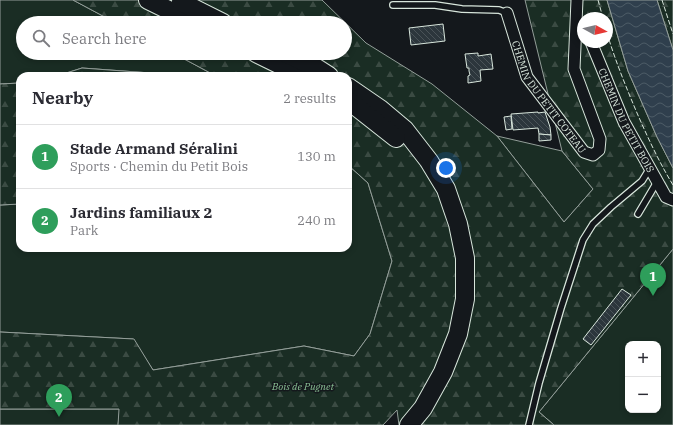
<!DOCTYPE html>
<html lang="en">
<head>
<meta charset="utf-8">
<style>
  :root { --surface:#fff; --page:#f2f2f3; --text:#2b2b33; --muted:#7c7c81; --line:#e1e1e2; --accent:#8a6a3f }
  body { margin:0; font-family:"IBM Plex Serif",serif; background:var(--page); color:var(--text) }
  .controls { position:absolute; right:12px; bottom:12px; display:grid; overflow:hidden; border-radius:8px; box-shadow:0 2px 6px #0003 }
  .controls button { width:36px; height:36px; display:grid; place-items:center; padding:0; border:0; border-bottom:1px solid var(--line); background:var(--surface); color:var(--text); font:20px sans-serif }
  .compass { position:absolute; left:577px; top:12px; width:36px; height:36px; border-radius:50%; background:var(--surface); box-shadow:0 2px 6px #0003; rotate:98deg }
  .you { position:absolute; left:446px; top:168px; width:14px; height:14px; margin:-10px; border:3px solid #fff; border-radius:50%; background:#1a73e8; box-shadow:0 0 0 6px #1a73e833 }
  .badge { display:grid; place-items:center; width:26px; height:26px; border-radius:50%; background:var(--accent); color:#fff; font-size:13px; font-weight:700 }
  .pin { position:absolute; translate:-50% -33px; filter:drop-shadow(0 1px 2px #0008) }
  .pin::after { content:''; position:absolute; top:21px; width:14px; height:12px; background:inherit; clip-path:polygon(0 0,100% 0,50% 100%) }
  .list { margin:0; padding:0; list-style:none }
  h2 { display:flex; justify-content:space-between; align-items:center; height:52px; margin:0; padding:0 16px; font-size:17px }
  h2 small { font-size:13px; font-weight:400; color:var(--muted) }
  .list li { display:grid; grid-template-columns:26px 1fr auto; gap:12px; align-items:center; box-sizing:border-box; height:64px; padding:0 16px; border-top:1px solid var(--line) }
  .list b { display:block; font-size:15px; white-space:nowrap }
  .list p { margin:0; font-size:13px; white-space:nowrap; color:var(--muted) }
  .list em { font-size:13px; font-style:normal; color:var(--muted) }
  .icon { flex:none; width:22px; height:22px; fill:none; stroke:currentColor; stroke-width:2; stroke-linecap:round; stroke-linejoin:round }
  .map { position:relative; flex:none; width:673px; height:425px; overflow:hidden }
  .search { position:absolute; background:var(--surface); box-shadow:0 2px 6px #0003; left:16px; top:16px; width:336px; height:44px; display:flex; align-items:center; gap:10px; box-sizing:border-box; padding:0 14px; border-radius:22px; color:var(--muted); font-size:15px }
  .panel { position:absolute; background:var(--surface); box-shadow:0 2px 6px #0003; left:16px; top:72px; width:336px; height:180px; border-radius:12px }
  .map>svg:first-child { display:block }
  .green { fill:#1a2d24; stroke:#939e99; fill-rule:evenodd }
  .forest { fill:url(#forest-firs); stroke:#939e99; fill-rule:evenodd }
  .water { fill:url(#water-waves); stroke:#939e99 }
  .building { fill:url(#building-back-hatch); stroke:#d8e6dc }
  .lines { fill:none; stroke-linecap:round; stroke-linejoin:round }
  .lane-casing { stroke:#d8e6dc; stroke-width:8 }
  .street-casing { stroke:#d8e6dc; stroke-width:13 }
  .primary-casing { stroke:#d8e6dc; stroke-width:20 }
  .lane { stroke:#14181c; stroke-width:5.5 }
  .street { stroke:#14181c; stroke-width:11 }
  .primary { stroke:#14181c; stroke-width:18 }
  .fence { stroke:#d8e6dc; stroke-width:1; stroke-dasharray:5 2; stroke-linecap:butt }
  .labels { text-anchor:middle; stroke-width:3; stroke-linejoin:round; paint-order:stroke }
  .street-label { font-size:10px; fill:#d8e6dc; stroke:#14181c }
  .park-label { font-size:10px; font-style:italic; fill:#8ac095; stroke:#14181c }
</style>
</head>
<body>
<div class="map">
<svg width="673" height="425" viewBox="0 0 673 425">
  <defs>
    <pattern id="forest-firs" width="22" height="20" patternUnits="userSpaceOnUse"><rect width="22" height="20" fill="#1a2d24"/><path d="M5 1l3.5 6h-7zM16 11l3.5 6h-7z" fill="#3b4b43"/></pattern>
    <pattern id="water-waves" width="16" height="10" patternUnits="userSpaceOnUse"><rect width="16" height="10" fill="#2f3f4d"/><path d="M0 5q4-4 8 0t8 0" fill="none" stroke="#4c5b66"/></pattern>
    <pattern id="building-back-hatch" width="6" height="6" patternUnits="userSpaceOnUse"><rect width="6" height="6" fill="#2c363c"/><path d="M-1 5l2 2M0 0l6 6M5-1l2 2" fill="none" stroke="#4a5358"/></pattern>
  </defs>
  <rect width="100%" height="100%" fill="#14181c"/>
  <g class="green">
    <polygon points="0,0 73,0 116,23 23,23 23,53 173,53 216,76 192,76 82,68 57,76 20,76 20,83 0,84"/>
    <polygon points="497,136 562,151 593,189 564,222"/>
    <polygon points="348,165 368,183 392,261 370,334 354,356 304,346 153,370 133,339 0,332 0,205 20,204 20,248 348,248"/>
    <path d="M673,249v176h-119l-15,-13zM628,344h30v66h-30z"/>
    <polygon points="0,409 120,409 118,425 0,425"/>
  </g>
  <g class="forest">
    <path d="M73,0h249l44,43 66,41 65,52 67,86 29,-33 -31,-38 -37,-151h82l21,71 29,66 16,31v81l-134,163 15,13h-155l-2,-15 -14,15h-265l1,-16h-119v-77l134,7 19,31 151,-24 50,10 16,-22 22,-73 -24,-78 -20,-18v-89h-132l-43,-23h172v-30h-229zM583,18h24v24h-24z"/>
    <polygon points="657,0 673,0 673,50"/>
    <polygon points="82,68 192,76 57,76"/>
    <polygon points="20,83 20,204 0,205 0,84"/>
  </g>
  <polygon class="water" points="607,0 657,0 673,50 673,168 657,137 628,71"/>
  <g class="building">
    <polygon points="443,24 445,41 411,45 409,28"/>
    <polygon points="478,53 478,56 491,54 493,69 480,70 481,81 468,83 468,76 470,75 469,71 469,68 467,68 465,54"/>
    <polygon points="538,112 538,113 545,112 550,127 551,135 539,134 538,128 513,130 511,114"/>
    <polygon points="511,116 512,129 506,130 504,117"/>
    <polygon points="539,134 551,135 551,140 539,141"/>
    <polygon points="622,289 631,295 591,345 583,339"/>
  </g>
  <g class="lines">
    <defs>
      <g id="lane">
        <polyline points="393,5 435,5 462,9 499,10 507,13"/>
        <polyline points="638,214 657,182"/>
        <polyline points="529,425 539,383 561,308 583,240 593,224 611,207 642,181 650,168"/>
      </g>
      <g id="street">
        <path id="s1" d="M507,13l20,64 57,75 9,3 6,-5 1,-11 -26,-70 3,-69"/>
        <path id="s2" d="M591,42l33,80 42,75 7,3"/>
      </g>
      <g id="primary">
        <polyline points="148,0 195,23"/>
        <polyline points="181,2 223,23"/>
        <polyline points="256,53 303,76"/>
        <polyline points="285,53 315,67 329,76"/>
        <polyline points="348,87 380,109 405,130 429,161 446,189 458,224 465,258 465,299 458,334 443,372 423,408 409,425"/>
        <polyline points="349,101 396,138"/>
      </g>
    </defs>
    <use href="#lane" class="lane-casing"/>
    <use href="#street" class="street-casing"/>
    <use href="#primary" class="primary-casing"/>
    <use href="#lane" class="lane"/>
    <use href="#street" class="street"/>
    <use href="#primary" class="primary"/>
    <g class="fence">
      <polyline points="598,0 603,18"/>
      <polyline points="662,0 673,34"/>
      <path d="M607,33c8,27 19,54 30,80 11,25 22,49 36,72"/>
    </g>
  </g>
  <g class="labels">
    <g class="street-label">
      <text dy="4" stroke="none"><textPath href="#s1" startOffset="95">CHEMIN DU PETIT COTEAU</textPath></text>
      <text dy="4" stroke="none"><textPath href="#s2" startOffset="86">CHEMIN DU PETIT BOIS</textPath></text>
    </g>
    <g class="park-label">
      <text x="303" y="390">Bois de Pugnet</text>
    </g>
  </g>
</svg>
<div class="controls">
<button>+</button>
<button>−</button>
</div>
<svg class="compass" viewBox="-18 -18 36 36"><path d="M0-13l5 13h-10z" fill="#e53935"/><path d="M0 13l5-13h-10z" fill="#7c7c81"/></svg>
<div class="you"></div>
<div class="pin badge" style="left:653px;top:296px;background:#2e9e5b">1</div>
<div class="pin badge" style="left:59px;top:417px;background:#2e9e5b">2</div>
<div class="search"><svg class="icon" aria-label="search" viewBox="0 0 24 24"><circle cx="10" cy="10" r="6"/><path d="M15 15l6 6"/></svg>Search here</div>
<section class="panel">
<h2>Nearby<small>2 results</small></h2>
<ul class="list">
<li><span class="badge" style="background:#2e9e5b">1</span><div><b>Stade Armand Séralini</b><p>Sports · Chemin du Petit Bois</p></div><em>130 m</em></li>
<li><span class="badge" style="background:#2e9e5b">2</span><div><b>Jardins familiaux 2</b><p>Park</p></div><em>240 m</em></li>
</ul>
</section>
</div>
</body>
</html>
